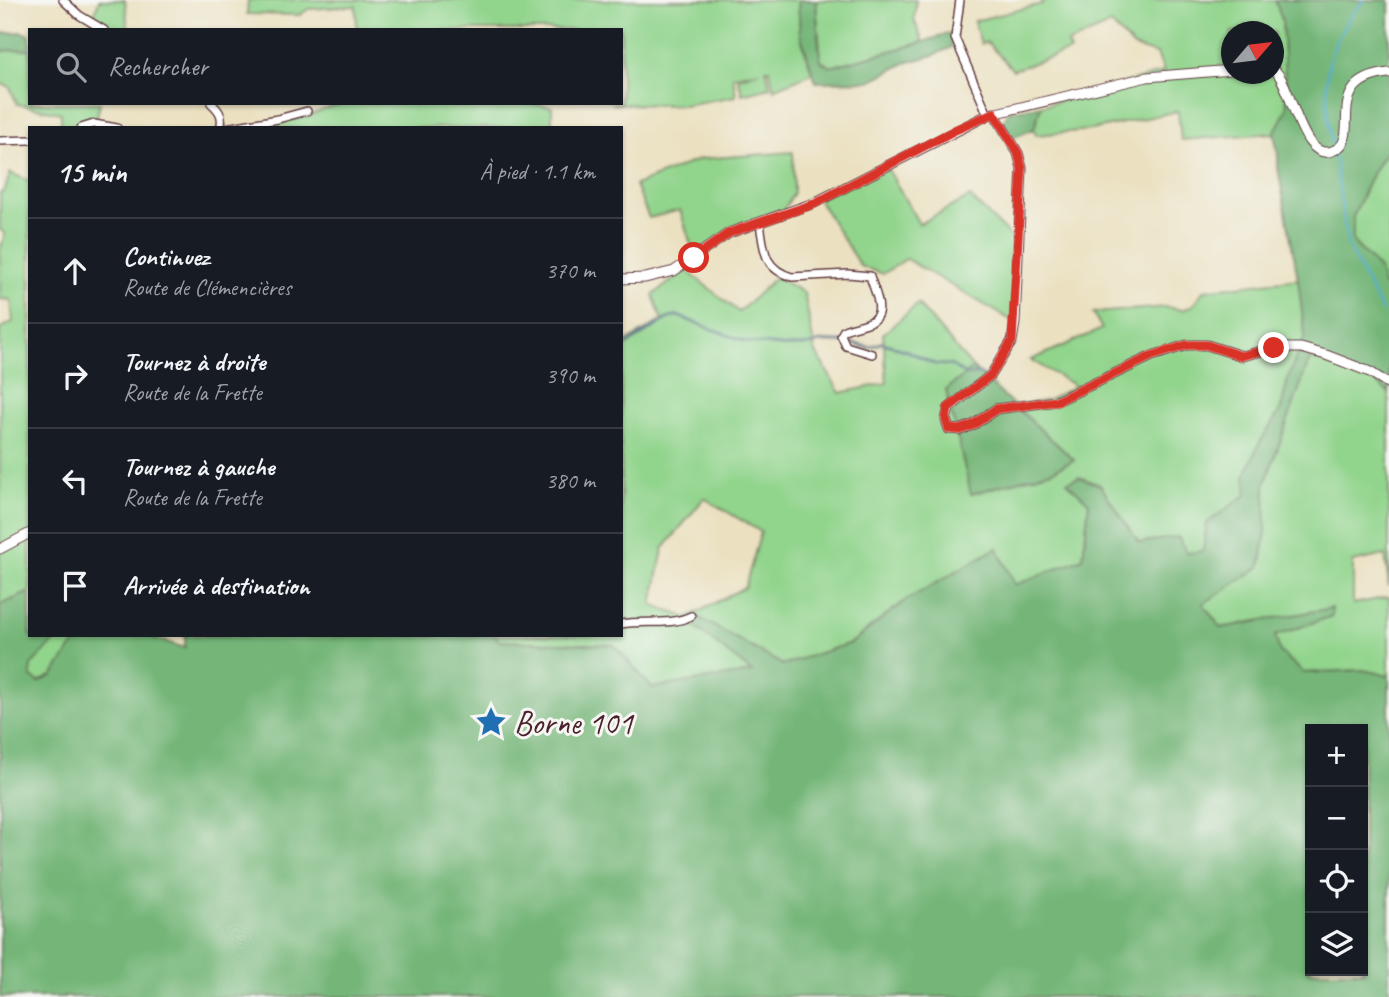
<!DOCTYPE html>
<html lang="fr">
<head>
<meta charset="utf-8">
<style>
  :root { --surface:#171b24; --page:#242831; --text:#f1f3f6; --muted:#9ea1a6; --line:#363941 }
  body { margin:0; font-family:Caveat,sans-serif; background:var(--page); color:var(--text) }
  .controls { position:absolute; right:21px; bottom:21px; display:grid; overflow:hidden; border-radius:0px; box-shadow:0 2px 5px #0004 }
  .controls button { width:63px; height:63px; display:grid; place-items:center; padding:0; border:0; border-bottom:2px solid var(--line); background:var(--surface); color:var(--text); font:35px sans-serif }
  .compass { position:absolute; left:1221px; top:21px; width:63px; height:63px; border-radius:50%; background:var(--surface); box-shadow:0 2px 5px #0004; rotate:62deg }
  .stop { position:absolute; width:21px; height:21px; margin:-16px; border:5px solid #d93025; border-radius:50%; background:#fff }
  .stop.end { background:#d93025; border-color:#fff; box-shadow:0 2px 7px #0008 }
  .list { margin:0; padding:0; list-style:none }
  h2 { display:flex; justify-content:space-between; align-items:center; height:91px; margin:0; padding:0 28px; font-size:30px }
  h2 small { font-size:23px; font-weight:400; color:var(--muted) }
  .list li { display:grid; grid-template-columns:46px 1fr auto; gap:21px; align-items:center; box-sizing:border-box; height:105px; padding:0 28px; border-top:2px solid var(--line) }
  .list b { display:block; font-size:26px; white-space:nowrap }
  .list p { margin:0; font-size:23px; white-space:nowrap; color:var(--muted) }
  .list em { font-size:23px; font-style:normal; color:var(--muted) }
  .icon { flex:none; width:38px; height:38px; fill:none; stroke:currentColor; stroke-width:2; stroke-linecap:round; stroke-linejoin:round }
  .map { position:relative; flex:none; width:1389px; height:997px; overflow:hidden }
  .search { position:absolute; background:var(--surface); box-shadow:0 2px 5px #0004; left:28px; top:28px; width:595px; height:77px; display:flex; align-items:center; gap:18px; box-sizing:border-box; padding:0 24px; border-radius:0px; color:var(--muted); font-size:26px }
  .panel { position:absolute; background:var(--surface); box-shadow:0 2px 5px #0004; left:28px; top:126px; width:595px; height:511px; border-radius:0px }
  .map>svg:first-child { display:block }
  .green { fill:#91d48c; stroke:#6e7a5c; stroke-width:2; fill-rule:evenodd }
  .forest { fill:#74b678; stroke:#5f6a52; stroke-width:2; fill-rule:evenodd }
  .water { fill:#54afd2; stroke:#4f677e; stroke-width:2 }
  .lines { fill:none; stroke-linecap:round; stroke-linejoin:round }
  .stream { stroke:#54afd2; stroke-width:2 }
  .minor-casing { stroke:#623c42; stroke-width:10 }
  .tertiary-casing { stroke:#623c42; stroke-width:11 }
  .minor { stroke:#fff; stroke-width:7 }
  .tertiary { stroke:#fff; stroke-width:9 }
  .route { stroke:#d93025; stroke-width:9 }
  .labels { text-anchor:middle; stroke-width:6; stroke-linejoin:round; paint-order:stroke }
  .poi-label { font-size:33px; fill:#4a1f2b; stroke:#f6f6f2; text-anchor:start }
</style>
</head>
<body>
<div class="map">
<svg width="1389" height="997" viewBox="0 0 1389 997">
  <rect width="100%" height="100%" fill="#f6f6f2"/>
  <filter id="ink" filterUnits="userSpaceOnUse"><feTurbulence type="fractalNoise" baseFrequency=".0143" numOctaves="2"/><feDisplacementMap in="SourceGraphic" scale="14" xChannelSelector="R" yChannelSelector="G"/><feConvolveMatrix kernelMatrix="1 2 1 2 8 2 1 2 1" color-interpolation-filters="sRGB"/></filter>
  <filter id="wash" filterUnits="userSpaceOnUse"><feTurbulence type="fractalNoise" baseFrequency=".00686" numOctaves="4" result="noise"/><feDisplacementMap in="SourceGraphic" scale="28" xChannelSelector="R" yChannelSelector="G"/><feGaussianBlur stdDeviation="1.57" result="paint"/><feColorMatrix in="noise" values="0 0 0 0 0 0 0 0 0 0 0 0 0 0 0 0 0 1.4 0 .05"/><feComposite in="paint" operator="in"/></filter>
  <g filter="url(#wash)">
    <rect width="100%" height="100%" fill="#ebe1c1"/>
    <g class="green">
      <polygon points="99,0 125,0 128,30 108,30 92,21"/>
      <polygon points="248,0 798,0 800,34 812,73 774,89 769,69 766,69 770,87 742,94 738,78 760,71 733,76 736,96 684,105 612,104 621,103 621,30 357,30 356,6 308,9 300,15 247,14"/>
      <polygon points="818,0 916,0 914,20 923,42 830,67 821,60 816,3"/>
      <path d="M1041,0h234l7,20 5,89 -13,24 -93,7 -3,-29 -87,19 -55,5 -2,-6 7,-23 123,-34 -7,-18 -23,-7 -23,-23 -44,20 3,7 -57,19 -26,-28 -6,2 -7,-23 68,-17zM1232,32h42v42h-42z"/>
      <polygon points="30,49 30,103 100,103 95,127 61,128 61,113 17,104 10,87 0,83 0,51"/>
      <polygon points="343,103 531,103 552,107 552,128 245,128 307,116"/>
      <polygon points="1389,147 1389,286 1383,286 1379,269 1353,242 1353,217 1373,172"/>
      <polygon points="793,152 794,193 780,215 760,220 694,254 680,210 649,218 635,185 700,159"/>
      <polygon points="885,164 919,224 970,197 1017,243 1016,323 906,259 883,274 860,266 818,199"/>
      <polygon points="10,173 30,181 30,592 0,605 0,329 13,322 11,300 0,299 0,251 5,233 0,230 0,193 5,190"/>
      <path d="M686,270l53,42 37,-35 28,16 11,58 25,42 47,-10 -4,-49 35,-30 55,64 -27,22 26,104 80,-23 22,-11 -59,-54 34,-6 26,-14 -44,-26 71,-31 -9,-16 73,-6 17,3 9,-4 12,-16 94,-11 7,57 -16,39 -8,34 -22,35 -13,31 2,19 -41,29 -4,28 -16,2 -9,-16 -39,6 -39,-58 -21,-8 10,26 -6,55 -68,27 -18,-37 -94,54 -52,41 -68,22 -87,-49 -6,7 62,49 -100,16 -38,-43 -116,-4 -3,-6h126v-290l41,-25 -9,-25zM704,498l57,34 -16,55 -58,31 -35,-13 11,-56z"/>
      <polygon points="1310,358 1371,379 1389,393 1389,587 1385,555 1353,562 1353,604 1389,597 1389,675 1362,670 1304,673 1280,652 1275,636 1331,616 1271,618 1221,628 1202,604 1260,567 1266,532 1265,484"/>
      <polygon points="61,635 81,635 52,676 39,682 31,677 31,665"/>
    </g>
    <g class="forest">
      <polygon points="798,0 818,0 816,3 820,60 830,67 914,45 950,33 952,47 934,55 905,63 870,81 816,82 800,34"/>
      <path d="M1275,0h114v147l-16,25 -20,45v25l26,27 4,16 6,1v107l-18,-14 -61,-21 -45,126 1,48 -6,35 -57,37 18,24 111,-20v8l-57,20 5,16 24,21 58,-3 27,5v322h-1389v-392l30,-13v43h31l-30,30v12l8,5 13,-6 29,-41h64l40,13v-13h310l4,6 115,4 38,43 100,-16 -63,-50 7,-6 87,49 68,-22 52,-41 94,-54 18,37 68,-27 6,-55 -22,-21 12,-5 21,8 39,58 39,-6 9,16 16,-2 4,-28 40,-29 -2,-19 14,-31 22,-35 8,-34 16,-39 -7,-57 -20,-111v-13l-4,-22 13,-24 -5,-89zM1310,729h53v242h-53z"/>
      <polygon points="21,32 30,35 30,49 0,51 0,33"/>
      <polygon points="1041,106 1034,129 1012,138 1002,126 1009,111"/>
      <polygon points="973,368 1074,460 1052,471 971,494 946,390"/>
    </g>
    <path class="water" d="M676,315l70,27 38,4 24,-1 15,-4 26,1 21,5 12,-5 26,9 27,13 16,1 16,10 12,-2 7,4 -8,-3 -12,1 -14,-9 -19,-2 -24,-12 -27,-9 -14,5 -20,-5 -26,-1 -15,4 -23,1 -38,-5 -70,-26 -8,3 -47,30c12,-10 40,-30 55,-34z"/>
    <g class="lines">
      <g class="stream">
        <path d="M1332,144c-9,-59 -11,-97 32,-144"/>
        <polyline points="1334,156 1348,247 1382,311"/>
      </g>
    </g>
  </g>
  <g filter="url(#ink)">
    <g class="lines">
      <defs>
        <g id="minor">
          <polyline points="63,0 79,15 104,30"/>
          <polyline points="960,0 955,38 988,115"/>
          <path d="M211,103c8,7 13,14 9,25"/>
          <polyline points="81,128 94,124 117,128"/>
          <polyline points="226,128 278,119 307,111"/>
          <polyline points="0,141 30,140"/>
          <path d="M760,223c4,26 3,46 32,54l56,-3 22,2c4,15 19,40 -3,47 -8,3 -16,4 -23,7l-3,5 5,11 26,8"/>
          <path d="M621,624c23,-4 50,2 70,-8"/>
        </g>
        <g id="tertiary">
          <path d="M1274,70c19,13 27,102 64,78 22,-14 -15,-68 51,-75"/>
          <polyline points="994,113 1018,153 1022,168 1015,323 1012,341 991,375 949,408 946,420 949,429 960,430 973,425 996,409 1057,401 1152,356 1187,345 1207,345 1242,356 1274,348 1301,348 1326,355 1370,372 1389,384"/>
          <polyline points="621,279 645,278 674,271 729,233 814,203 988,115 1147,77 1232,70"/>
          <polyline points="0,549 30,533"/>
        </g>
      </defs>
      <use href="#minor" class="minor-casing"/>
      <use href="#tertiary" class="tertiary-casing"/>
      <use href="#minor" class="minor"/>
      <use href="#tertiary" class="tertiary"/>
    </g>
  </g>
  <g class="lines" filter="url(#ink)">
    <polyline class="route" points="694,258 729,233 814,204 955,130 994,113 1018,153 1022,168 1012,341 991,375 948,408 946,420 949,429 960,430 973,425 996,409 1057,401 1152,356 1187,345 1207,345 1241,356 1274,348"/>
  </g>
  <defs>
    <symbol id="sight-bare" viewBox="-9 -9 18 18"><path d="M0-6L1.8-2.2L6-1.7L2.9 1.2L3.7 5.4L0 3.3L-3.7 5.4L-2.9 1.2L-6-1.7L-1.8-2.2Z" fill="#1f6fb2" stroke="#f6f6f2" stroke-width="2.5" paint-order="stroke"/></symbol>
  </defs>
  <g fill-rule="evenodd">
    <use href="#sight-bare" x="469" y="700" width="44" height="44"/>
  </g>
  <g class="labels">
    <g class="poi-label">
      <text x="514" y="734">Borne 101</text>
    </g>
  </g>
</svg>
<div class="controls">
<button>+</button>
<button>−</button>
<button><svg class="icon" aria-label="locate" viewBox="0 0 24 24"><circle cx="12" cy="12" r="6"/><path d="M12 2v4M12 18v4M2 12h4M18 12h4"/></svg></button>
<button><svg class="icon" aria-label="layers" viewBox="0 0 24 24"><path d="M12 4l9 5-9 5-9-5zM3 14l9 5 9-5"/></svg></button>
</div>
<svg class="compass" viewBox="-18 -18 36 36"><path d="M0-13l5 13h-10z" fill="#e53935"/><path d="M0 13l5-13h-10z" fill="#9ea1a6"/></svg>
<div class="stop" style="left:694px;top:258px"></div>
<div class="stop end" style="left:1274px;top:348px"></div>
<div class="search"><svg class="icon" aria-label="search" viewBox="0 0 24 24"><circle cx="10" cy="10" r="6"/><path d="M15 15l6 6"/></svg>Rechercher</div>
<section class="panel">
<h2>15 min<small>À pied · 1.1 km</small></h2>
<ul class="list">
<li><svg class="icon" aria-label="ahead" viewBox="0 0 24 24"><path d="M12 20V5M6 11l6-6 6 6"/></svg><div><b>Continuez</b><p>Route de Clémencières</p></div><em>370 m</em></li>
<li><svg class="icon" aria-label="right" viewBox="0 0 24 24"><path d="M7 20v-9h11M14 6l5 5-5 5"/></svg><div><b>Tournez à droite</b><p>Route de la Frette</p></div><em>390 m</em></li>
<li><svg class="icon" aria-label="left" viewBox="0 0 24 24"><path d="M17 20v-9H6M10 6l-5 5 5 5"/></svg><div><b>Tournez à gauche</b><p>Route de la Frette</p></div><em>380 m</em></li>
<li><svg class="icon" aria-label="arrive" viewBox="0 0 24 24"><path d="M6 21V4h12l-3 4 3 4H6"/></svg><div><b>Arrivée à destination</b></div></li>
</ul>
</section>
</div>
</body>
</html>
